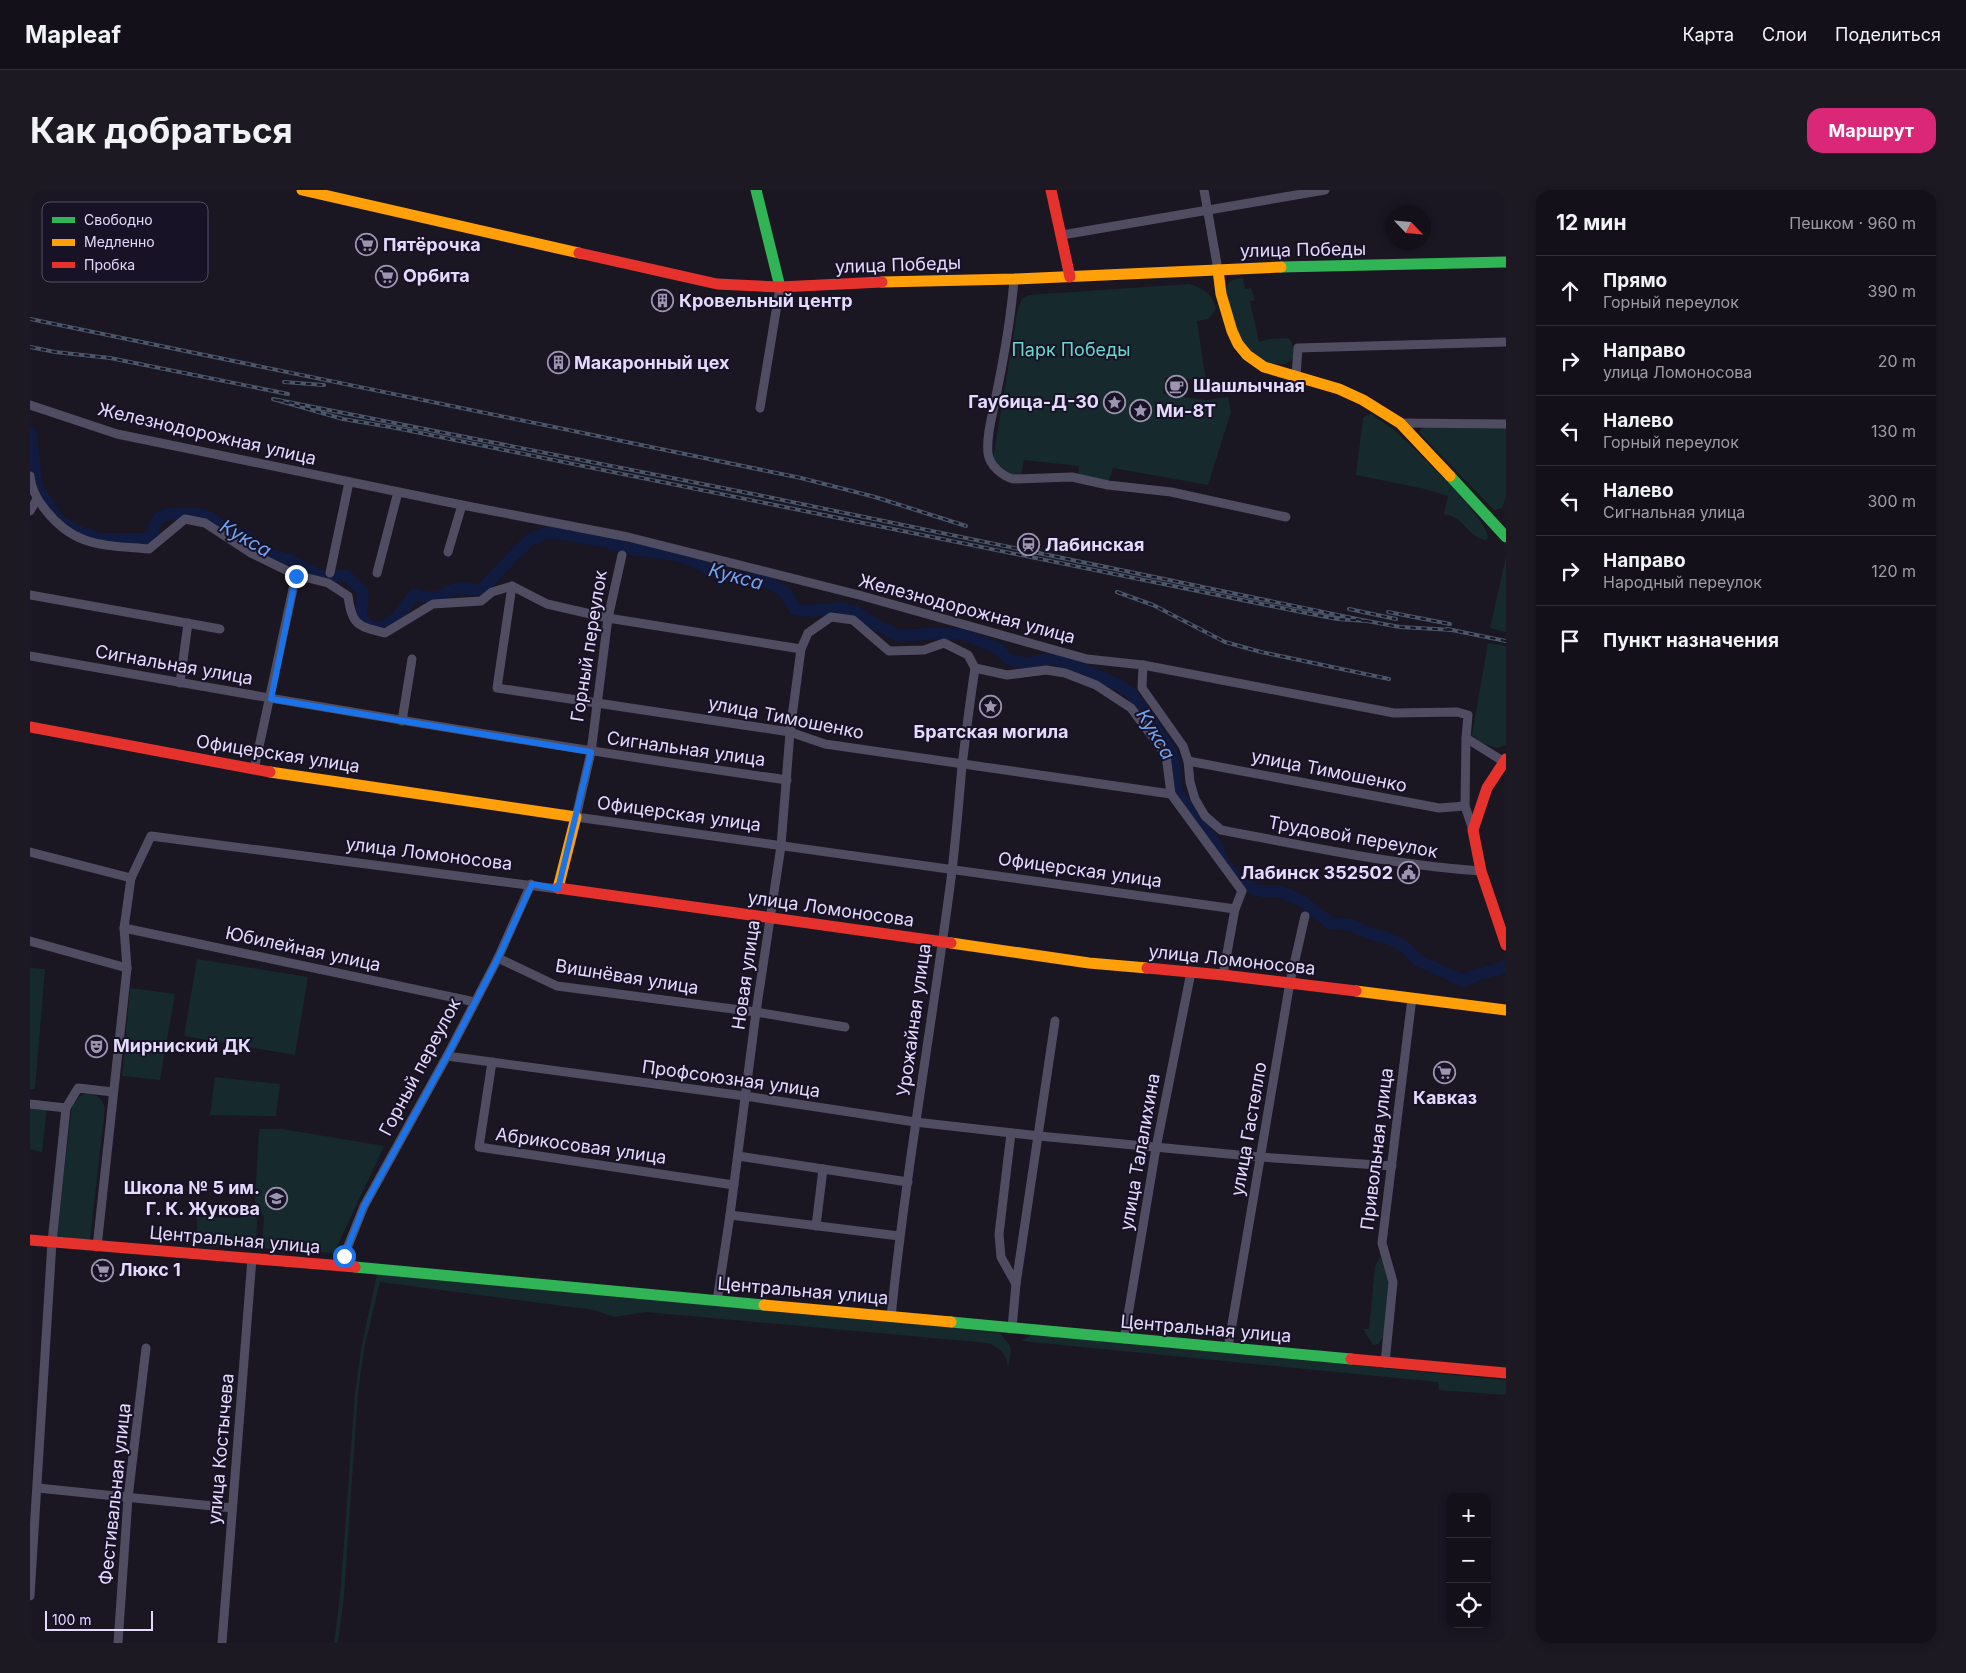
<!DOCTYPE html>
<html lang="ru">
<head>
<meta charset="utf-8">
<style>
  :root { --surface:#14101a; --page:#1d1923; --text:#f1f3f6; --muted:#9d9da2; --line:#333039; --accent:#db2777 }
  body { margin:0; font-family:Inter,sans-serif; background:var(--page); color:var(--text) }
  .controls { position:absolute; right:15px; bottom:15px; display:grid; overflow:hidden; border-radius:10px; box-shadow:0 2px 8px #0003 }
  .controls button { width:45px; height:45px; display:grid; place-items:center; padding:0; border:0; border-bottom:1px solid var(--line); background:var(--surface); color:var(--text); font:25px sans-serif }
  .compass { position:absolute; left:1356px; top:15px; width:45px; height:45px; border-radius:50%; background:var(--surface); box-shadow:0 2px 8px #0003; rotate:116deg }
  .scale { position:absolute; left:15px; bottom:12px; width:108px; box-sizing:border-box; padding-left:5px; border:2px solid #e3dafc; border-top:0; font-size:14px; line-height:18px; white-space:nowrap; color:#e3dafc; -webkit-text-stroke:4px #181226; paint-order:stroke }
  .stop { position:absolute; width:15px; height:15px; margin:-11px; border:4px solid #1a73e8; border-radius:50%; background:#fff }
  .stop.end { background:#1a73e8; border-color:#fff; box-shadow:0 1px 5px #0008 }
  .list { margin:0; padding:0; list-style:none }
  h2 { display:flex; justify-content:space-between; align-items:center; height:65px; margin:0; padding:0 20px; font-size:21px }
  h2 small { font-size:16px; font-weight:400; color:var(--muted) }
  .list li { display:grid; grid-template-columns:32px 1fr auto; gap:15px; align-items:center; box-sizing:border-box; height:70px; padding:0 20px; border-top:1px solid var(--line) }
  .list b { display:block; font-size:19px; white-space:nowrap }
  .list p { margin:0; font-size:16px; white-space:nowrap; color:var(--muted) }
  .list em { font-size:16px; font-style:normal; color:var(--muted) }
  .icon { flex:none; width:28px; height:28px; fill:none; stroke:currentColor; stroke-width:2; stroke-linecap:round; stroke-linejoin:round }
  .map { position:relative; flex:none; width:1476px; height:1453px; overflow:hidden; border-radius:15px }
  header { display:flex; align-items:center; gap:30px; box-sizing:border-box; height:70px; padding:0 25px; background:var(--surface); border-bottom:1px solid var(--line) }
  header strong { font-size:24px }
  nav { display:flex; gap:28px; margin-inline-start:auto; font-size:18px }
  .intro { display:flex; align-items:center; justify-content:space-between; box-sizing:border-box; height:120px; padding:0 30px }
  h1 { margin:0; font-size:35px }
  .button { padding:12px 22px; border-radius:15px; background:var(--accent); color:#fff; font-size:18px; font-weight:700 }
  main { display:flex; gap:30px; padding:0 30px }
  aside { flex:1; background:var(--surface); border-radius:15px; box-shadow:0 2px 8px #0003 }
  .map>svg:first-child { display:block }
  .green { fill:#162a2e }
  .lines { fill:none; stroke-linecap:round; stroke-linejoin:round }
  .river { stroke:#101b3f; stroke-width:12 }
  .street { stroke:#504c61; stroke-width:9 }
  .fast { stroke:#30b455; stroke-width:11 }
  .slow { stroke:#ff9f0a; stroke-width:11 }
  .jam { stroke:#e5322d; stroke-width:11 }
  .rail-casing { stroke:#4a5769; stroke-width:4 }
  .rail { stroke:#181226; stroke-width:2; stroke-dasharray:5.5; stroke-linecap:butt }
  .route { stroke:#1a73e8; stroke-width:6 }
  .labels { text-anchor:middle; stroke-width:4; stroke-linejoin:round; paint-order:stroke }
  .poi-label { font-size:18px; font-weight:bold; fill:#e3dafc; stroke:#181226; text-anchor:start }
  .street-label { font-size:18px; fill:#e3dafc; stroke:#181226 }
  .park-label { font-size:18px; fill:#6bd7cb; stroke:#181226 }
  .water-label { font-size:19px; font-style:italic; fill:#71a5f3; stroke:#181226 }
  .key { fill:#181226; stroke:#554e66; stroke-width:1 }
  .key-label { font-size:14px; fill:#e3dafc }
</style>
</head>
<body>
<header>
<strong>Mapleaf</strong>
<nav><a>Карта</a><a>Слои</a><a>Поделиться</a></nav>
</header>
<div class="intro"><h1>Как добраться</h1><a class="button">Маршрут</a></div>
<main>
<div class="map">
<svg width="1476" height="1453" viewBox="0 0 1476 1453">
  <rect width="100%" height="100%" fill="#1a1622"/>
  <g class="green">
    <path d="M1213,88l2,11 6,-1 4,12 -5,1 9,41 10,-3 20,-1 4,8v12c-6,7 -13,7 -22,5 -31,-8 -39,-45 -45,-74 2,-9 8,-10 17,-11z"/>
    <path d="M1159,94c17,6 22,8 27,25l-8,10 -11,2 9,60 -41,-4 -2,17 43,6 22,-3 3,15 -23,73 -95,-17 -5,16 -30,-10 1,-8 -55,-6 -3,16c-14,0 -20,-6 -28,-17l25,-151 5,-10 6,-3z"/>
    <path d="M1341,224c9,6 18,12 25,18 19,17 91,85 92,106l-2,2c-18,-2 -21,-23 -42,-26l4,-18 -23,-7 -69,-14 7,-57 4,-3z"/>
    <polygon points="1397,236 1476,237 1476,307 1472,318 1464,320 1395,249 1389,242 1392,238"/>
    <polygon points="1476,366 1476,442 1460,438"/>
    <polygon points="1458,453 1476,456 1476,555 1467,558 1453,553 1442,545"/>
    <polygon points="167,769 278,787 265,865 154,846"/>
    <polygon points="0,778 15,779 5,899 0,899"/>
    <polygon points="100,798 145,804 130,890 92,886"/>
    <polygon points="185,887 250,894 246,926 180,925"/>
    <path d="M56,904c12,0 15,4 19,14l-15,132 -34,-1 16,-133 8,-10z"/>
    <polygon points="0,916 17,918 12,962 0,959"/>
    <polygon points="229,939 252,939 354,956 304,1063 232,1058 234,1027 225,1012"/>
    <polygon points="218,1015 227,1030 226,1058 167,1054 167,1027 212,1028"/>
    <path d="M1351,1066c15,24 6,54 3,80l-6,8 -5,1 -10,-16h6l6,-63z"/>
    <path d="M347,1084l572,53 51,6 9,11 2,6 -3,18c-1,-13 -7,-20 -20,-25l-342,-31 -32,5 -20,-7 -214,-28 -16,67 -6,44 -14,203 -6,47h-4l6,-47 15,-202 6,-45z"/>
    <polygon points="1003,1144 1476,1190 1476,1205 1409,1200 1408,1192 991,1151"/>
  </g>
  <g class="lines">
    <path class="river" d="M0,242l2,3v9l5,43 22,33 18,11 22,8h42l11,-2 2,-11 5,-8 9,-4 27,-1 14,4 19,13 18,6 7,9 10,7 29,9 27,15h28l16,16 -2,27 12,9 15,-3 11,-10 15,-21c7,2 16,5 24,3 9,-3 12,-9 25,-9 7,0 12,4 20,0l34,-36 14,-13 19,-7 53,9 27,8 46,6 15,5 27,14 48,7 20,12 8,16 11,2 37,-3 14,4 20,13 23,11 43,-3 21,1 36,15 8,9 19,6 25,-6 20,6 46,20 14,9 35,50 8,16 3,34 35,45 6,10 5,14 18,21 19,8h19l23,10 28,22 21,2 17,8 19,5 17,8 13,14 47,21c15,-9 27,-8 42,-15"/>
    <g class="street">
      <polyline points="1174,0 1188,80"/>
      <polyline points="1032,45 1295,0"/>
      <path d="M984,89c-3,40 -10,78 -18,117 -3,18 -10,39 -8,57 1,12 14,23 25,26l59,-2 36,8 63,7 115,25"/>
      <polyline points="1266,186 1268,158 1476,152"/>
      <polyline points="0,215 87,244 432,315 598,347 829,405 1057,469 1113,475 1364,523 1427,522 1438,525 1436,548 1435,616 1443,640"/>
      <polyline points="730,218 750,97"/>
      <polyline points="1370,233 1476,234"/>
      <path d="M0,286c1,13 6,22 14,32 30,40 60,37 105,41l36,-30 20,4 46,30 45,22 32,8 20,13c4,29 9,30 37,37l48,-29 48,-3 11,-9 20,-6 35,18 61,14 193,31"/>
      <polyline points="0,321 7,309"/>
      <polyline points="418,362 432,315"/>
      <polyline points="592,365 578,428 561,562 546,627 1205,719"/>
      <polyline points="300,383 319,292"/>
      <polyline points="347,383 368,302"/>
      <polyline points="482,396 467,498 760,542 795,554 1141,604"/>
      <polyline points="0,405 190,439"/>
      <path d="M0,466c252,45 504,88 757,124"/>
      <path d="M1113,475l-1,23 41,58 5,15 2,21 5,17 10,17 16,14c86,16 172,35 260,41"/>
      <polyline points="150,493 158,433"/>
      <polyline points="372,531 382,469"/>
      <polyline points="1436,548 1476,573"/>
      <polyline points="1158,571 1409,618 1435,616"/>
      <polyline points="224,580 266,385"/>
      <polyline points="0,662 101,688"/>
      <polyline points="94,738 445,812"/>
      <polyline points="0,751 97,778"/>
      <polyline points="468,768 527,796 726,822 815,837"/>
      <polyline points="417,866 715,906 885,932 1009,946 1230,967 1362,976"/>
      <polyline points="462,872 449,957 704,995"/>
      <polyline points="0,914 36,918 48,898 83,902"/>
      <polyline points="981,943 969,1044 971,1067 986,1094"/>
      <polyline points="708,966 878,992"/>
      <polyline points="700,1025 869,1046"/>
      <polyline points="786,1036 793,979"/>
      <polyline points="67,1057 97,778 94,738 101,688 121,646 528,699"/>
      <polyline points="310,1076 334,1016 417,866 468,768 501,694"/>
      <polyline points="687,1111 700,1025 726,822 751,656 760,542 771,459 778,443 801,427 823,430 859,461 894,460 914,453 938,465 945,478 977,485 1016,480 1035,483 1066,495 1101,518 1136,565 1141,604 1212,701 1205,719 1193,785"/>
      <path d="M861,1127c15,-149 42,-297 61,-446 4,-35 7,-70 10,-105 4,-33 8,-65 13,-98"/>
      <polyline points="982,1138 986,1094 1025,831"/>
      <polyline points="1094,1149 1126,958 1161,782"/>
      <polyline points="1198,1158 1260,792 1275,726"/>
      <polyline points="1355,1173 1363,1092 1352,1053 1382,808"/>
      <polyline points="8,1298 202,1318"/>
      <polyline points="0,1406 22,1052 36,918"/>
      <polyline points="88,1453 98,1308 116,1158"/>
      <polyline points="192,1453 222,1068"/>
    </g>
    <g class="fast">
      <polyline points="726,0 750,97"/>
      <polyline points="1251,77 1476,72"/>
      <polyline points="1420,286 1476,347"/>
      <polyline points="325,1077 734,1115"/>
      <polyline points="921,1132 1321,1169"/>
    </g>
    <g class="slow">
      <polyline points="272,0 549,63"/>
      <polyline points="1188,80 1191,104 1202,141 1208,154 1217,165 1234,177 1309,199 1333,210 1370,233 1420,286"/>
      <polyline points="852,92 984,89 1251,77"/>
      <polyline points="240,582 546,627 528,698"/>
      <polyline points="921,753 1059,773 1117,778"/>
      <polyline points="1326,801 1476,820"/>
      <polyline points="734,1115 921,1132"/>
    </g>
    <g class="jam">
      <polyline points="1021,0 1040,87"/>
      <polyline points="549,63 687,94 750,97 852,92"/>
      <polyline points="0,537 240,582"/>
      <polyline points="1476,569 1457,598 1443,640 1451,681 1476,755"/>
      <polyline points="528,698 921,753"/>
      <polyline points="1117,778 1193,785 1326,801"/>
      <polyline points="0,1050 325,1077"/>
      <polyline points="1321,1169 1476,1183"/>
    </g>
    <defs>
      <g id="rail">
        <polyline points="0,129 771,288 845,307 936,336"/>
        <polyline points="0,157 25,162 80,168 258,204"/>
        <polyline points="254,192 294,195"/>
        <polyline points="1087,402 1123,415 1195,452 1231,462 1359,489"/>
        <polyline points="1319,419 1366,429"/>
        <polyline points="1358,422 1420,434"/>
        <polyline points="1337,431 1307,429 1276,423 366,238 313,229 243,209 728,305 1337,431 1370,437 1423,440"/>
        <polyline points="1417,439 1476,451"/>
      </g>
    </defs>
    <use href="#rail" class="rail-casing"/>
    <use href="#rail" class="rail"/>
  </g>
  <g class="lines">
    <polyline class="route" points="266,386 241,509 561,562 528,699 502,694 468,768 417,866 334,1016 314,1066"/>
  </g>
  <defs>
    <symbol id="supermarket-ring" viewBox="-11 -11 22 22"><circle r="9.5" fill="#181226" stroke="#9d95b0" stroke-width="1.5"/><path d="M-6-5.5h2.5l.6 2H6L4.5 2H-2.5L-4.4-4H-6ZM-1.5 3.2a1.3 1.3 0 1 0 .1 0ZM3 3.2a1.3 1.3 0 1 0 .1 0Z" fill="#9d95b0"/></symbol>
    <symbol id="building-ring" viewBox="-11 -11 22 22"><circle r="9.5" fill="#181226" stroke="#9d95b0" stroke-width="1.5"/><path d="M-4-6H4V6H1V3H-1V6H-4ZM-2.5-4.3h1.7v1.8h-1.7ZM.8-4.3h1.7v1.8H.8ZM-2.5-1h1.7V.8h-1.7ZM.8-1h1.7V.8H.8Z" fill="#9d95b0"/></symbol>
    <symbol id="cafe-ring" viewBox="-11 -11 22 22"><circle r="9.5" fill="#181226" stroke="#9d95b0" stroke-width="1.5"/><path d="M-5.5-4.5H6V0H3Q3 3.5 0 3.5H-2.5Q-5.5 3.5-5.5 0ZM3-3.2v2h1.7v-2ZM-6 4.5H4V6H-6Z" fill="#9d95b0"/></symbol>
    <symbol id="sight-ring" viewBox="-11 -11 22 22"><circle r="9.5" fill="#181226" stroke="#9d95b0" stroke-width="1.5"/><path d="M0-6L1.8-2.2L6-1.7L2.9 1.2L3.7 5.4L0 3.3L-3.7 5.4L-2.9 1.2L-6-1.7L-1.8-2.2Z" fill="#9d95b0"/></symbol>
    <symbol id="station-ring" viewBox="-11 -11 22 22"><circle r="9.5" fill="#181226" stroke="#9d95b0" stroke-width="1.5"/><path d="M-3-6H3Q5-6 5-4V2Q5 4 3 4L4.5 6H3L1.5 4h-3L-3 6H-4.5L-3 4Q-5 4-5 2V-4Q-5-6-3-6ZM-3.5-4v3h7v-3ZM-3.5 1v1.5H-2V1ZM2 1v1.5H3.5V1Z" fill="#9d95b0"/></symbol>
    <symbol id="civic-ring" viewBox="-11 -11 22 22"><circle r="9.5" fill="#181226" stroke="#9d95b0" stroke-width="1.5"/><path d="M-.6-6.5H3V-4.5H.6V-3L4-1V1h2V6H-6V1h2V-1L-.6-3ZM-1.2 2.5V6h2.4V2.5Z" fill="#9d95b0"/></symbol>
    <symbol id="theatre-ring" viewBox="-11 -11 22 22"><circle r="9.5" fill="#181226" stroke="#9d95b0" stroke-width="1.5"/><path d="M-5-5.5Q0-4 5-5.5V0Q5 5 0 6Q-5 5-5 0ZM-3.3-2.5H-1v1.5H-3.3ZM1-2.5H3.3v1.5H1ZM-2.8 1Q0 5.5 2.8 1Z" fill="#9d95b0"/></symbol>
    <symbol id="school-ring" viewBox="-11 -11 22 22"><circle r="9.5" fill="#181226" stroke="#9d95b0" stroke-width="1.5"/><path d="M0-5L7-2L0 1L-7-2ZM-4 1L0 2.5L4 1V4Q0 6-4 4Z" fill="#9d95b0"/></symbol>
  </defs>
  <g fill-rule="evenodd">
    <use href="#supermarket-ring" x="324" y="42" width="25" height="25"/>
    <use href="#supermarket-ring" x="344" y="74" width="25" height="25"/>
    <use href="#building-ring" x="620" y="98" width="25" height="25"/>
    <use href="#building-ring" x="516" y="160" width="25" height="25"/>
    <use href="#cafe-ring" x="1134" y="184" width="25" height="25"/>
    <use href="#sight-ring" x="1072" y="200" width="25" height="25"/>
    <use href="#sight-ring" x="1098" y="208" width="25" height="25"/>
    <use href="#station-ring" x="986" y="342" width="25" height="25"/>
    <use href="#sight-ring" x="948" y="504" width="25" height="25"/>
    <use href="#civic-ring" x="1366" y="670" width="25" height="25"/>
    <use href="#theatre-ring" x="54" y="844" width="25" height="25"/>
    <use href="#supermarket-ring" x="1402" y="870" width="25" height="25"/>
    <use href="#school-ring" x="234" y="996" width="25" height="25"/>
    <use href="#supermarket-ring" x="60" y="1068" width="25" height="25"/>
  </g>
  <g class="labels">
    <g class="poi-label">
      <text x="353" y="61">Пятёрочка</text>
      <text x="373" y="92">Орбита</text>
      <text x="649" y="117">Кровельный центр</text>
      <text x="544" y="179">Макаронный цех</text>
      <text x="1163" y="202">Шашлычная</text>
      <text x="1069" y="218" text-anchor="end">Гаубица-Д-30</text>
      <text x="1126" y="227">Ми-8Т</text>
      <text x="1015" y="361">Лабинская</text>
      <text x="961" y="548" text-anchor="middle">Братская могила</text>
      <text x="1363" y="689" text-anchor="end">Лабинск 352502</text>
      <text x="83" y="862">Мирниский ДК</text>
      <text x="1415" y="914" text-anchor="middle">Кавказ</text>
      <text x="230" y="1004" text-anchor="end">Школа № 5 им.<tspan x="230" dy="21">Г. К. Жукова</tspan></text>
      <text x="89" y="1086">Люкс 1</text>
    </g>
    <g class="street-label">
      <text transform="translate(1273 60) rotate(-1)" y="6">улица Победы</text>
      <text transform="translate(868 75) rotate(-2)" y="6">улица Победы</text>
      <text transform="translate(177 244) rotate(13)" y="6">Железнодорожная улица</text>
      <text transform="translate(937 419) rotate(15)" y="6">Железнодорожная улица</text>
      <text transform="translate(559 456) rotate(-81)" y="6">Горный переулок</text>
      <text transform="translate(144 475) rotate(10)" y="6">Сигнальная улица</text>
      <text transform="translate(756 528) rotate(11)" y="6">улица Тимошенко</text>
      <text transform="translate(656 559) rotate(8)" y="6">Сигнальная улица</text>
      <text transform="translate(248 564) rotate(9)" y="6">Офицерская улица</text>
      <text transform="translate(1299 581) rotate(11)" y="6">улица Тимошенко</text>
      <text transform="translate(649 624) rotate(8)" y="6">Офицерская улица</text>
      <text transform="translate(1323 647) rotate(10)" y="6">Трудовой переулок</text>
      <text transform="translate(399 664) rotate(7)" y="6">улица Ломоносова</text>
      <text transform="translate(1050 680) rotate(8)" y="6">Офицерская улица</text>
      <text transform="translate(801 719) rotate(8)" y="6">улица Ломоносова</text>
      <text transform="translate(273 759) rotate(12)" y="6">Юбилейная улица</text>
      <text transform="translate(1202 770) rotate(6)" y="6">улица Ломоносова</text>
      <text transform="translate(716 785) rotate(-82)" y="6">Новая улица</text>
      <text transform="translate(597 787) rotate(9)" y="6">Вишнёвая улица</text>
      <text transform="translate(884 830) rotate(-82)" y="6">Урожайная улица</text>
      <text transform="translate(390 877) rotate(-62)" y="6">Горный переулок</text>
      <text transform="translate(701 889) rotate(8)" y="6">Профсоюзная улица</text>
      <text transform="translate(1219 939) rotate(-80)" y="6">улица Гастелло</text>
      <text transform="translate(551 956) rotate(8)" y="6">Абрикосовая улица</text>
      <text transform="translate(1347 959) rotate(-83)" y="6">Привольная улица</text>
      <text transform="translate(1110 962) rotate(-80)" y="6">улица Талалихина</text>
      <text transform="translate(205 1050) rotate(5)" y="6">Центральная улица</text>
      <text transform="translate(773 1101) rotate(5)" y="6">Центральная улица</text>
      <text transform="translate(1176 1139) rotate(5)" y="6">Центральная улица</text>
      <text transform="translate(191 1259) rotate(-85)" y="6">улица Костычева</text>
      <text transform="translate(85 1304) rotate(-84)" y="6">Фестивальная улица</text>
    </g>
    <g class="park-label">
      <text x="1041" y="166">Парк Победы</text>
    </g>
    <g class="water-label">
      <text transform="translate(216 348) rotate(30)" y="7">Кукса</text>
      <text transform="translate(706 386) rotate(15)" y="7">Кукса</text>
      <text transform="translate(1126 544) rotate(59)" y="7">Кукса</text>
    </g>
  </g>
  <rect x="12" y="12" width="166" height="80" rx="8" class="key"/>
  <rect x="22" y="27" width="23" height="6" fill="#30b455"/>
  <rect x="22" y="49" width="23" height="7" fill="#ff9f0a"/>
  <rect x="22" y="72" width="23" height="6" fill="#e5322d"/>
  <g class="key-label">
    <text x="54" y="35">Свободно</text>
    <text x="54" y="57">Медленно</text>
    <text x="54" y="80">Пробка</text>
  </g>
</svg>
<div class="controls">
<button>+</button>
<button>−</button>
<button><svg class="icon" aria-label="locate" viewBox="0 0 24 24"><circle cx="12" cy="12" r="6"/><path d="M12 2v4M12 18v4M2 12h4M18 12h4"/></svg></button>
</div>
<svg class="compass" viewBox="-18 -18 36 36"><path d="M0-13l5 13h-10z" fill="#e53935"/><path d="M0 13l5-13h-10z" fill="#9d9da2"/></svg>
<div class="scale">100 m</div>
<div class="stop" style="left:314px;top:1066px"></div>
<div class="stop end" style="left:266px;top:386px"></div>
</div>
<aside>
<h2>12 мин<small>Пешком · 960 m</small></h2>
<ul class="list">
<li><svg class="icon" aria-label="ahead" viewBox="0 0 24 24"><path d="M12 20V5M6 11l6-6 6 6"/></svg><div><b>Прямо</b><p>Горный переулок</p></div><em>390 m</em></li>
<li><svg class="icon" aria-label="right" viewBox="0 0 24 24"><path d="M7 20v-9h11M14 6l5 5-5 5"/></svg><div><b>Направо</b><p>улица Ломоносова</p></div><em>20 m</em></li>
<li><svg class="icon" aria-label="left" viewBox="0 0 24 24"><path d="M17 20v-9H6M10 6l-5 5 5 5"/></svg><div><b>Налево</b><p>Горный переулок</p></div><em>130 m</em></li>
<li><svg class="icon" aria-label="left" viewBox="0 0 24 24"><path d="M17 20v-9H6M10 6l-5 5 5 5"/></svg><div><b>Налево</b><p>Сигнальная улица</p></div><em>300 m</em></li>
<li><svg class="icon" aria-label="right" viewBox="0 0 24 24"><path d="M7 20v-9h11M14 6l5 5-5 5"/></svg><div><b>Направо</b><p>Народный переулок</p></div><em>120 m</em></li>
<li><svg class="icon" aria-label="arrive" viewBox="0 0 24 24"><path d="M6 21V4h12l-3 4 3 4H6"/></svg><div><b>Пункт назначения</b></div></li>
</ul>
</aside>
</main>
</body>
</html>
